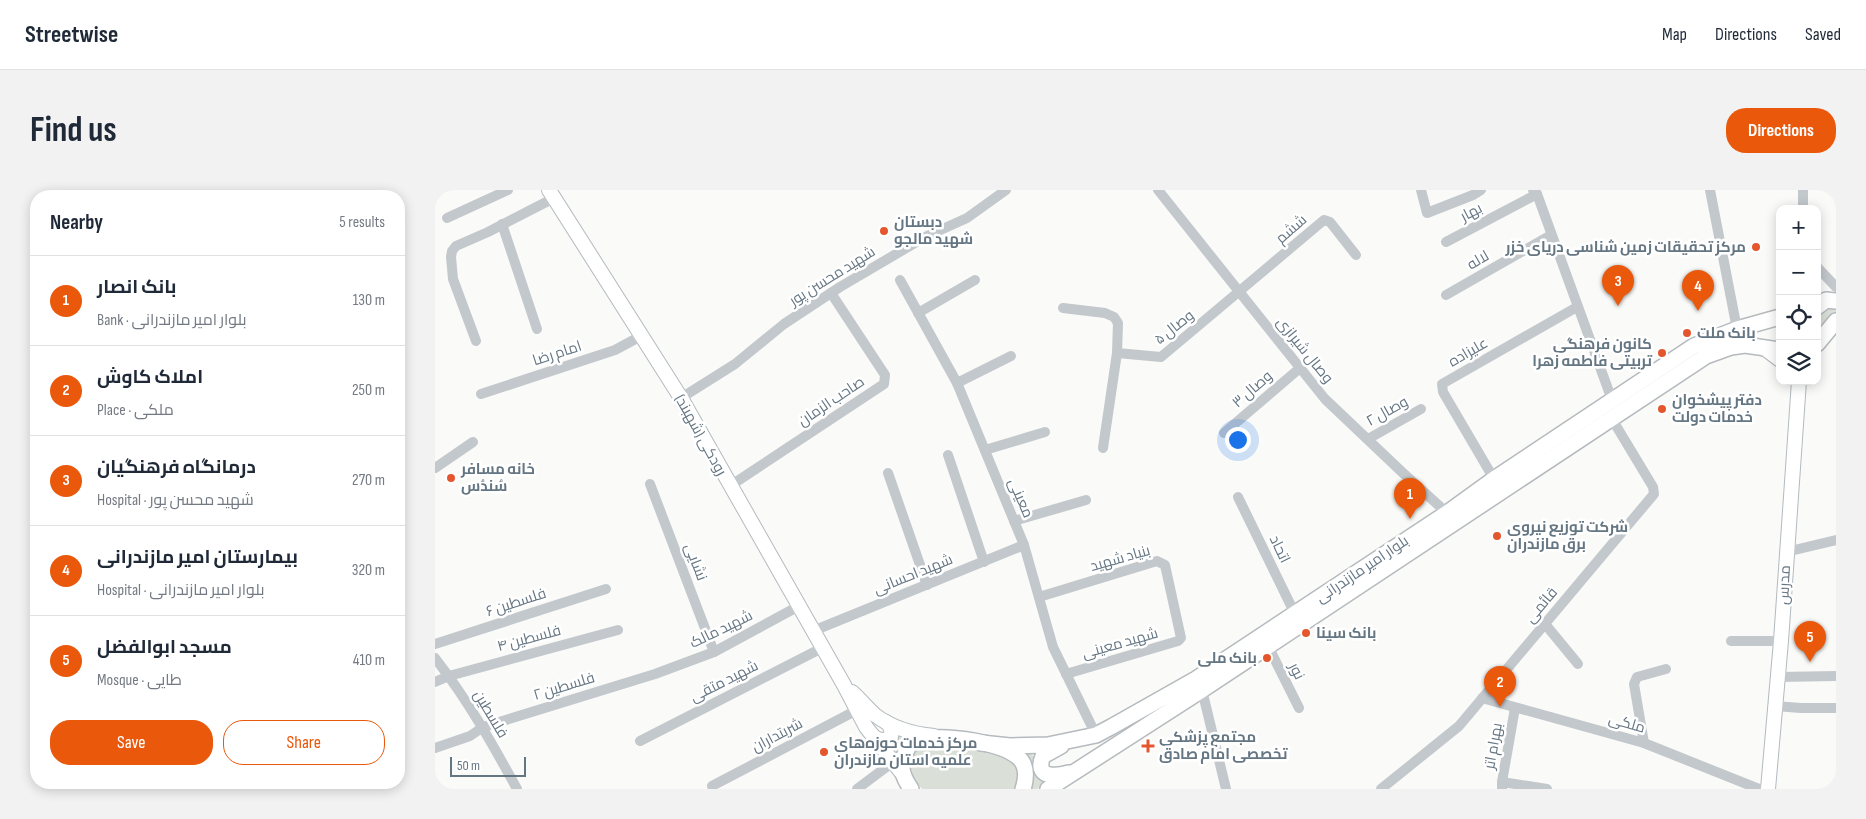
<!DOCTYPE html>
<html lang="en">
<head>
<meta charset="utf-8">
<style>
  :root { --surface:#fff; --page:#f2f2f3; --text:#1f2937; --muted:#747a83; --line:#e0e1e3; --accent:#ea580c }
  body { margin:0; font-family:"Sofia Sans Condensed",Cairo,sans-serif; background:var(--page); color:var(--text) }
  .controls { position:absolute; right:15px; top:15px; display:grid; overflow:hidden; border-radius:10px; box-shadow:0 2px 12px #0003 }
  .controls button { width:45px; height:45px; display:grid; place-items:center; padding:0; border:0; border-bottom:1px solid var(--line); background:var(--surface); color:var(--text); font:25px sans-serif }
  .scale { position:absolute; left:15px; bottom:12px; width:76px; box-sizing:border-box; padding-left:5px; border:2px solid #657683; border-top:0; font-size:14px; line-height:18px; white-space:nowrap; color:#657683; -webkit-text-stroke:4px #fff; paint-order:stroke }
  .you { position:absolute; left:802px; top:249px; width:18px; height:18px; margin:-12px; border:4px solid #fff; border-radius:50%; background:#1a73e8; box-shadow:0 0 0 8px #1a73e833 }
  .badge { display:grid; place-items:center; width:32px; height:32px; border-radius:50%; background:var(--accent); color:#fff; font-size:16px; font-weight:700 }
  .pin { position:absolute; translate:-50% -41px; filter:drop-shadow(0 1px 2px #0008) }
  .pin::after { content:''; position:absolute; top:26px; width:18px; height:15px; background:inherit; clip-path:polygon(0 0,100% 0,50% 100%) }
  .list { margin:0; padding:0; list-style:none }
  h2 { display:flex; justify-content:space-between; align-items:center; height:65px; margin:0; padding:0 20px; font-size:21px }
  h2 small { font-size:16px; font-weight:400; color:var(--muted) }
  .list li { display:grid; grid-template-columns:32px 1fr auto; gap:15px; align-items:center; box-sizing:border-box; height:90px; padding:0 20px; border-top:1px solid var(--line) }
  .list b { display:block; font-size:19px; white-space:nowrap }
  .list p { margin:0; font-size:16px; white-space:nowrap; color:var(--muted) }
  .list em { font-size:16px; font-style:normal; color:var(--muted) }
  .actions { display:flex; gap:10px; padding:15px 20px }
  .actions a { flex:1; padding:11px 0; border:1px solid var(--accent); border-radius:20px; text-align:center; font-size:18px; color:var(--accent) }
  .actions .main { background:var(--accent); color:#fff }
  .icon { flex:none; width:28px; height:28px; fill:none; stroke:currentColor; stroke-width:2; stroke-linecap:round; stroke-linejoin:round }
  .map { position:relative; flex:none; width:1401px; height:599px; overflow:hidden; border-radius:20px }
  header { display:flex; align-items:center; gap:30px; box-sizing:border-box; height:70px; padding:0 25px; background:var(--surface); border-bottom:1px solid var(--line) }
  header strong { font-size:24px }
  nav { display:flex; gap:28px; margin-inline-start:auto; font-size:18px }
  .intro { display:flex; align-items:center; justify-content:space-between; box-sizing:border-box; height:120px; padding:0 30px }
  h1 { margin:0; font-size:35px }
  .button { padding:12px 22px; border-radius:20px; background:var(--accent); color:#fff; font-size:18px; font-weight:700 }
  main { display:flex; gap:30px; padding:0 30px }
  aside { flex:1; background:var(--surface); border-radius:20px; box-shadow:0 2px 12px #0003 }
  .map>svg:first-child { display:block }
  .green { fill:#dadfd7 }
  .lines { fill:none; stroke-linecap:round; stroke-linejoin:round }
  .secondary-casing { stroke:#b3babf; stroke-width:16 }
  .primary-casing { stroke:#b5babe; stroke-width:18 }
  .minor { stroke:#c3c8cc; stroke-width:10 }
  .secondary { stroke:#fff; stroke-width:14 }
  .primary { stroke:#fff; stroke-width:15 }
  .poi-dot { fill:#e4572e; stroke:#fff; stroke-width:2 }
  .labels { text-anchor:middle; stroke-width:5; stroke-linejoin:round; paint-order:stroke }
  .street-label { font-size:15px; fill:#657683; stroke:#fff }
  .poi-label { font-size:15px; font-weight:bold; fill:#657683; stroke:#fff; text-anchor:start }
</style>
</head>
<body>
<header>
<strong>Streetwise</strong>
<nav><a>Map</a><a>Directions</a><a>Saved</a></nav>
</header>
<div class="intro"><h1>Find us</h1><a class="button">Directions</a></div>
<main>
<aside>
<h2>Nearby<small>5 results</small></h2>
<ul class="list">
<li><span class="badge">1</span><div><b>بانک انصار</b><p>Bank · بلوار امیر مازندرانی</p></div><em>130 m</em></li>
<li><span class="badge">2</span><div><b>املاک کاوش</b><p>Place · ملکی</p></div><em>250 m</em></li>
<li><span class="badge">3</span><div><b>درمانگاه فرهنگیان</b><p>Hospital · شهید محسن پور</p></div><em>270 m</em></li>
<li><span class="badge">4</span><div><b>بیمارستان امیر مازندرانی</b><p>Hospital · بلوار امیر مازندرانی</p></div><em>320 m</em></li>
<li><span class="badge">5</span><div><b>مسجد ابوالفضل</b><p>Mosque · طایی</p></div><em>410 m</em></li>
</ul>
<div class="actions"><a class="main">Save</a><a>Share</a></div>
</aside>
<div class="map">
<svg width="1401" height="599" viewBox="0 0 1401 599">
  <rect width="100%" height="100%" fill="#fafaf8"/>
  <g class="green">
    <polygon points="1401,116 1401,127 1382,150 1382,125 1389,117"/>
    <polygon points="461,539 474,545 463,573 447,553"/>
    <path d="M515,555l21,3 28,6 17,11 2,12 -4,12h-92c-12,-14 -14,-21 -8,-38l13,-4z"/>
    <polygon points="581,562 597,562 601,579 622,589 602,599 591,599"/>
  </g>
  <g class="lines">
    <defs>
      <g id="secondary">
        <polyline points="114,0 246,208 409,495 431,537 466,582"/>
        <polyline points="1329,158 1345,170"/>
        <path d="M417,502c8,7 15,16 23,23 17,13 39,19 59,21"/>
        <path d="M438,546c7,5 11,5 18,1 1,-7 0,-11 -5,-15"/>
        <polyline points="1333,599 1346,451 1364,191"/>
      </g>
      <g id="primary">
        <polyline points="1382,117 1391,110 1401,111"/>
        <polyline points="1382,154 1401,131"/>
        <polyline points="546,553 575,556 613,555 661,545 676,537 761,489 1012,323 1059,289 1259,156 1302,139 1345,127"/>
        <path d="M626,556l-18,10c-9,22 12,21 26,17"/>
        <path d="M476,599c-12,-18 -12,-26 -1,-45 4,-1 9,-4 14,-5 23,-4 81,3 97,21 6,8 5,20 2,29"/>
        <polyline points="613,599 767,500 1271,166 1296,157 1310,155 1345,160"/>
      </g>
    </defs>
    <use href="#secondary" class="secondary-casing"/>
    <use href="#primary" class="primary-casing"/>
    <g class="minor">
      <polyline points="723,0 890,209 968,283 1012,323"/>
      <polyline points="986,0 992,23 1038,5 1046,0"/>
      <polyline points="1098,0 1102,4 1177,210"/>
      <polyline points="1275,0 1302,139"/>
      <polyline points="1368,0 1368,19"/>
      <polyline points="12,28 73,0"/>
      <polyline points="67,34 102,139"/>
      <polyline points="1011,52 1102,4"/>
      <polyline points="1382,77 1401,97"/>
      <polyline points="465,90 522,193 589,355 618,457 661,545"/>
      <polyline points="1011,105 1116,45"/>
      <polyline points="628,118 670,123 679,127 683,133 682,163 668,258"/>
      <polyline points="483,123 540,90"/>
      <polyline points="41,151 18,89 16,67 17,61 21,56 53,42 119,8"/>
      <polyline points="682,163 726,167 889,30 895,32 921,65"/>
      <polyline points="522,193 576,166"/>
      <polyline points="46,204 180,160 206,146"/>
      <polyline points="246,208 300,174 349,134 405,97 490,47 532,28 571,0"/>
      <polyline points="789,243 865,178"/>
      <polyline points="933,249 986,219"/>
      <polyline points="550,260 610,242"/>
      <polyline points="513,265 549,372"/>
      <polyline points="0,278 38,252"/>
      <polyline points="453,283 492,395"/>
      <polyline points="1059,289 1008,202 1007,194 1142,117"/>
      <polyline points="215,294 279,462"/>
      <polyline points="295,296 449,194 450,185 396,103"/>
      <polyline points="803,307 860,424"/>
      <polyline points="579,331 651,310"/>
      <polyline points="1351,362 1401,350"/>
      <polyline points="604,407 722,371 730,375 746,448 743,451 631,484"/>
      <polyline points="1110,434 1143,474"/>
      <polyline points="378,441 589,355"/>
      <polyline points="1296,451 1346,451"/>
      <polyline points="0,454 171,399"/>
      <polyline points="833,456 864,518"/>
      <path d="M0,468c32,41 57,85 82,131"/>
      <polyline points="1344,487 1401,486"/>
      <polyline points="0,492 14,486 183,440"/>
      <polyline points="767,500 791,599"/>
      <polyline points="1047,508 1209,553 1324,599"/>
      <polyline points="1341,516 1366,518 1401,518"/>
      <polyline points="205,551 387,458"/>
      <polyline points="1209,553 1199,494 1202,487 1231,479"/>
      <polyline points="0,558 35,546 48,537 220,484 279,462 364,416"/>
      <polyline points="1067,592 1112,599"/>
      <polyline points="277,596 422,520"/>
      <polyline points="422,599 458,572"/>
      <polyline points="946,599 1024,536 1219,304 1218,297 1177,229"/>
      <polyline points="1067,599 1067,592 1080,518"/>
    </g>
    <use href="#secondary" class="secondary"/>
    <use href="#primary" class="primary"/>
  </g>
  <g class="poi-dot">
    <circle cx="449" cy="41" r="5"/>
    <circle cx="1321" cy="57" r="5"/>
    <circle cx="1252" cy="143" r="5"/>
    <circle cx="1227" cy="163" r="5"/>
    <circle cx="1227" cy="219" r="5"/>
    <circle cx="16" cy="288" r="5"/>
    <circle cx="1062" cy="346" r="5"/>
    <circle cx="871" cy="443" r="5"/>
    <circle cx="832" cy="468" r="5"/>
    <path d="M710.5 548.5h5v5h5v5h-5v5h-5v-5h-5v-5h5z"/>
    <circle cx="389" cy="562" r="5"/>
  </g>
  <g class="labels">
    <g class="street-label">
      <text transform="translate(1036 22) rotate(-28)" y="5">بهار</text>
      <text transform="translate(856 39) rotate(-41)" y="5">ششم</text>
      <text transform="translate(1043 70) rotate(-30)" y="5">لاله</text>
      <text transform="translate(397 86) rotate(-32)" y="5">شهید محسن پور</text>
      <text transform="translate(739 137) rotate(-38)" y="5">وصال ۵</text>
      <text transform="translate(870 160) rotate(51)" y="5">وصال شیرازی</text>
      <text transform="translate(1033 162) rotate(-30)" y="5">علیزاده</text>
      <text transform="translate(122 163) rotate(-18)" y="5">امام رضا</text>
      <text transform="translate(817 199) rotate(-41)" y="5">وصال ۳</text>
      <text transform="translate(396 211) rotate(-34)" y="5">صاحب الزمان</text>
      <text transform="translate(952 221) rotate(-29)" y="5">وصال ۲</text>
      <text transform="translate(266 245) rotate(61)" y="5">رودکی (شهبند)</text>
      <text transform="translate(586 308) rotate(67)" y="5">معینی</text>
      <text transform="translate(845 359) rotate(64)" y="5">اتحاد</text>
      <text transform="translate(685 368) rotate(-16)" y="5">بنیاد شهید</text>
      <text transform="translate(261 372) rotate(69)" y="5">نشایی</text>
      <text transform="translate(927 379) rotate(-34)" y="5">بلوار امیر مازندرانی</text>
      <text transform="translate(478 384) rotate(-22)" y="5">شهید احسانی</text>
      <text transform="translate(1349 395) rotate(-87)" y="5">مدرس</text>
      <text transform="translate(81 412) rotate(-18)" y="5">فلسطین ۶</text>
      <text transform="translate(1106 415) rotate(-50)" y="5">قائمی</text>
      <text transform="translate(286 439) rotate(-26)" y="5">شهید مالک</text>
      <text transform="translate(94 448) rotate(-15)" y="5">فلسطین ۴</text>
      <text transform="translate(685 453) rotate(-16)" y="5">شهید معینی</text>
      <text transform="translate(862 481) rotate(64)" y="5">نور</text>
      <text transform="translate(289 491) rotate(-27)" y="5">شهید متقی</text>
      <text transform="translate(129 496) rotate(-17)" y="5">فلسطین ۲</text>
      <text transform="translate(56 524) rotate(59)" y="5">فلسطین</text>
      <text transform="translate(1192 533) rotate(16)" y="5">ملکی</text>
      <text transform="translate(342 545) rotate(-28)" y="5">شربتداران</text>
      <text transform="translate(1058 556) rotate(-80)" y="5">بهرام اتر</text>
    </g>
    <g class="poi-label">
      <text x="459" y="37">دبستان<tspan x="459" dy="17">شهید مالجو</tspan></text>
      <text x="1311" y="62" text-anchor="end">مرکز تحقیقات زمین شناسی دریای خزر</text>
      <text x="1262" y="148">بانک ملت</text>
      <text x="1217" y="159" text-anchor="end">کانون فرهنگی<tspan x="1217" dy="17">تربیتی فاطمه زهرا</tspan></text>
      <text x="1237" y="215">دفتر پیشخوان<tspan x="1237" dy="17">خدمات دولت</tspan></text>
      <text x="26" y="284">خانه مسافر<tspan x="26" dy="17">سُندُس</tspan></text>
      <text x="1072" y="342">شرکت توزیع نیروی<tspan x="1072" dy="17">برق مازندران</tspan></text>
      <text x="881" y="448">بانک سینا</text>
      <text x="822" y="473" text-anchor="end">بانک ملی</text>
      <text x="724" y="552">مجتمع پزشکی<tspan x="724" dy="17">تخصصی امام صادق</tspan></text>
      <text x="399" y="558">مرکز خدمات حوزه‌های<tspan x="399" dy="17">علمیه استان مازندران</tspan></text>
    </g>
  </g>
</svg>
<div class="controls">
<button>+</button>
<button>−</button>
<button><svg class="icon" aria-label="locate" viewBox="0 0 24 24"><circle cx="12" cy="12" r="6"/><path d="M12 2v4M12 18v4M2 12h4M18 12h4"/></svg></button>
<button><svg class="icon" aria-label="layers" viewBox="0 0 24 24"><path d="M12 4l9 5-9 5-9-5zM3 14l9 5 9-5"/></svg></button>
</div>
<div class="scale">50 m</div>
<div class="you"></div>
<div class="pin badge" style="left:975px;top:329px">1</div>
<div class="pin badge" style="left:1065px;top:517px">2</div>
<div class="pin badge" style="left:1183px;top:116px">3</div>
<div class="pin badge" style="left:1263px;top:121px">4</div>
<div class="pin badge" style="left:1375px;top:472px">5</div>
</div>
</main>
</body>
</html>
